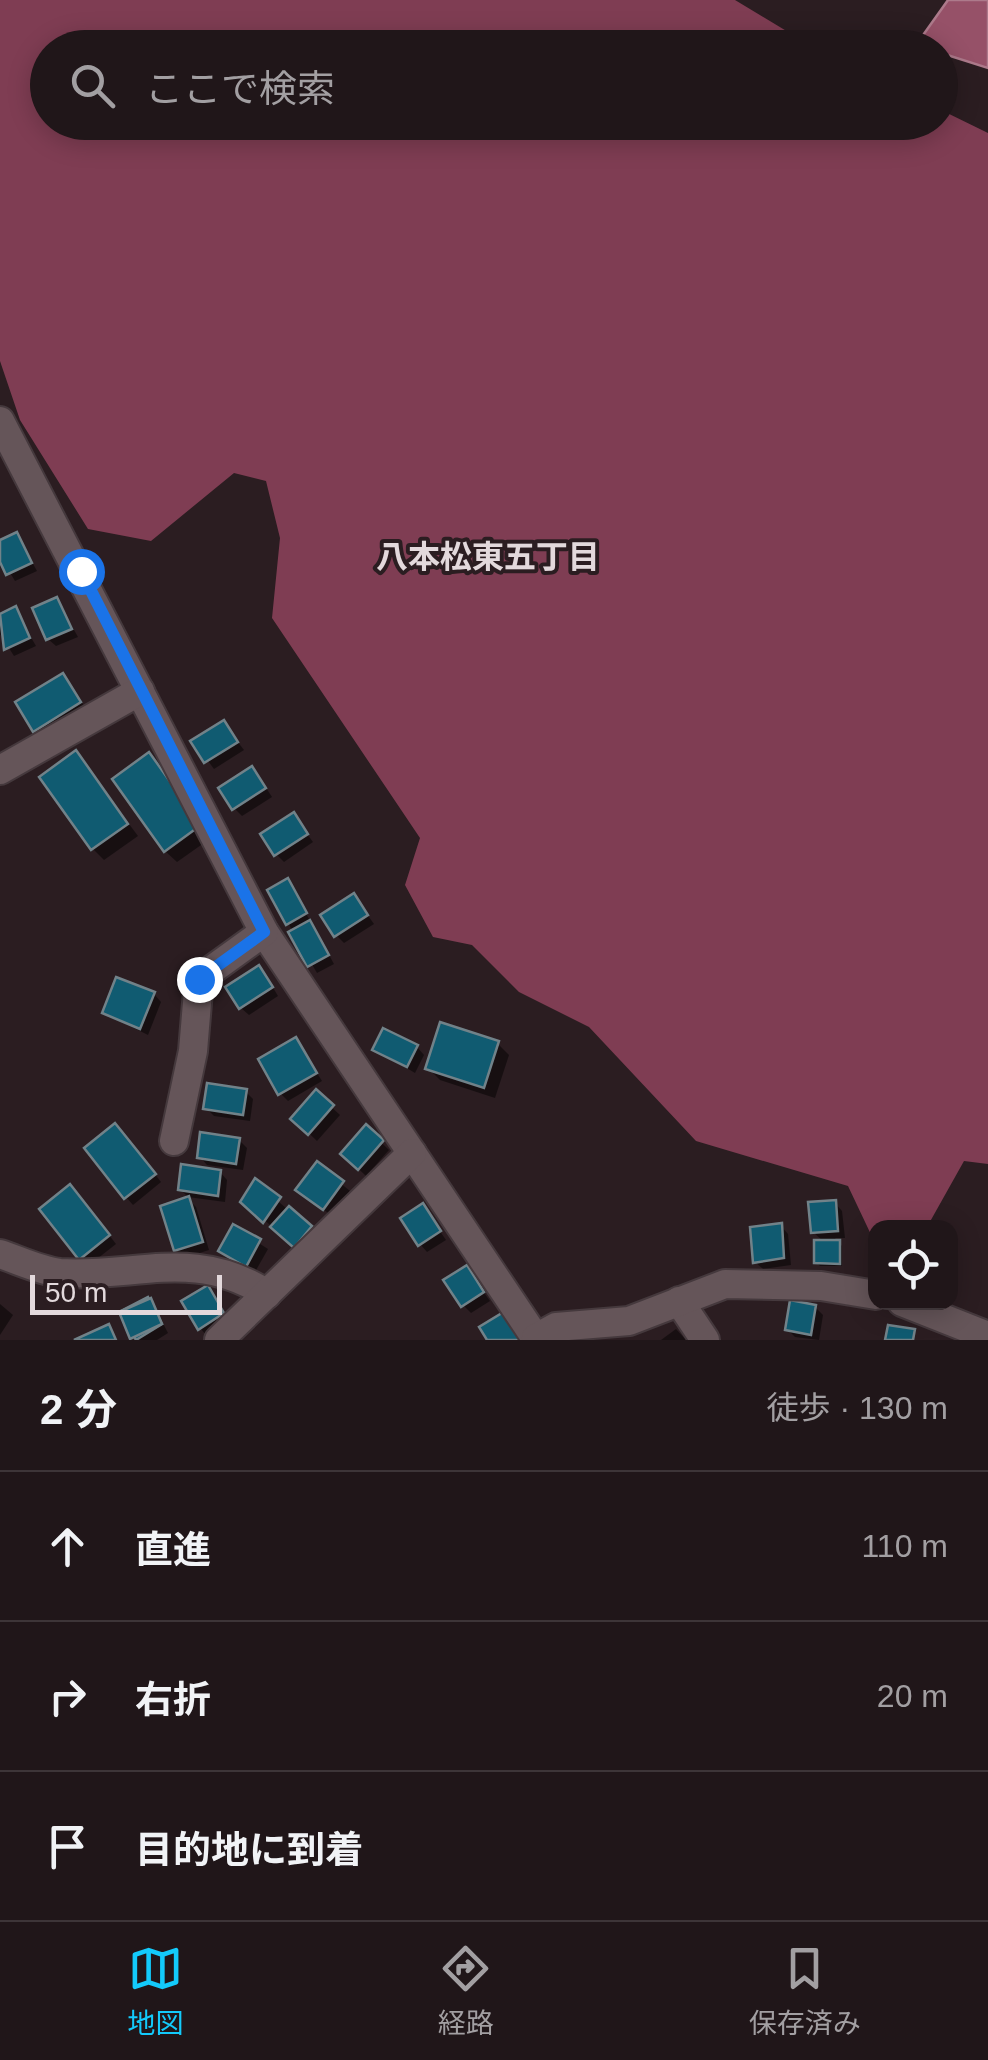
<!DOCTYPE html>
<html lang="ja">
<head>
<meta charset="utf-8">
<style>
  :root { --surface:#201619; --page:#2d2326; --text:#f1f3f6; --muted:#a29fa2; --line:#3d3538; --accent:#13cafb }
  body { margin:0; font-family:Helvetica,"Noto Sans JP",sans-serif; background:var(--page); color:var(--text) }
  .controls { position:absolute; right:30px; bottom:30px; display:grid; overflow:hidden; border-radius:20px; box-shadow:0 5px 25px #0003 }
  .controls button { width:90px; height:90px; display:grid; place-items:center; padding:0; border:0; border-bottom:2px solid var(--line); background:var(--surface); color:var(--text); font:50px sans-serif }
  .scale { position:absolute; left:30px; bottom:25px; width:192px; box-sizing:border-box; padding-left:10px; border:5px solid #e3d9dc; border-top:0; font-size:28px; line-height:35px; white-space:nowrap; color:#e3d9dc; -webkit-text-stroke:8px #2b1d21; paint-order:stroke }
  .stop { position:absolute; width:30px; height:30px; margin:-22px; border:8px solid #1a73e8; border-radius:50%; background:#fff }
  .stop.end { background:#1a73e8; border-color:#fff; box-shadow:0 2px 10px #0008 }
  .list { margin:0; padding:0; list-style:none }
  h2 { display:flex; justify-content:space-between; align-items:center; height:130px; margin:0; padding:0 40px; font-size:42px }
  h2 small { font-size:32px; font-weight:400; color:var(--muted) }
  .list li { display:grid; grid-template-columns:65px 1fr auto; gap:30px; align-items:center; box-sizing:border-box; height:150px; padding:0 40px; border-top:2px solid var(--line) }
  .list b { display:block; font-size:38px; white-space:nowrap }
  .list em { font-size:32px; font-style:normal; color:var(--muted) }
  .icon { flex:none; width:55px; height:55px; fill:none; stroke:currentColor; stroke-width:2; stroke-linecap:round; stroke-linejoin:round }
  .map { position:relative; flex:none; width:988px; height:1340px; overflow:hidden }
  .search { position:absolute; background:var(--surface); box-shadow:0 5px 25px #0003; left:30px; right:30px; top:30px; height:110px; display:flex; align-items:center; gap:25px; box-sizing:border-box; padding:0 35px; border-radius:55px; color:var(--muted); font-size:38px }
  .sheet { height:580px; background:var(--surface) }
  nav { display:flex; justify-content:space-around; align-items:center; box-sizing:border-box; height:140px; border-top:2px solid var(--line); background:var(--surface); font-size:28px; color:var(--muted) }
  nav a { display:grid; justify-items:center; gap:5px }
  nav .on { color:var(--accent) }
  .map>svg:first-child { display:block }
  .forest { fill:#7f3d53 }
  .water { fill:#965168; stroke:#ad7a8b; stroke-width:2.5 }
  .shadow { fill:#0007 }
  .building { fill:#105b71; stroke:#718289; stroke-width:2.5 }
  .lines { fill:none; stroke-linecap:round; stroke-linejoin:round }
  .street-casing { stroke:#45393d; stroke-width:32 }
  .street { stroke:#655559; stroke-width:28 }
  .route { stroke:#1a73e8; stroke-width:12 }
  .labels { text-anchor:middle; stroke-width:8; stroke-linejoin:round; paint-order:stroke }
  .neighbourhood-label { font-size:32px; font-weight:bold; fill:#e3d9dc; stroke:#2b1d21 }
</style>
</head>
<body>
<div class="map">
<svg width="988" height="1340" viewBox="0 0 988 1340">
  <rect width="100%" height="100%" fill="#2b1d21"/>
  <polygon class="forest" points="0,0 735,0 813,47 48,48 48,122 940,122 941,110 988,133 988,1164 964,1161 927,1227 876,1228 875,1243 848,1186 696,1141 589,1027 519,992 472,945 433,937 405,885 420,838 272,618 280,538 266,481 234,473 151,541 88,529 20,420 0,361"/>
  <polygon class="water" points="948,0 988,0 988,68 941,53 940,48 916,45"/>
  <g class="shadow">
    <polygon points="17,535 37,571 15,581 0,556 0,542"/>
    <polygon points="57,600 78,637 56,646 48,639"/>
    <polygon points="15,610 36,646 14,656 0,634 0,617"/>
    <polygon points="63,676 87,710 43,738 35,730"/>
    <polygon points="223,723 244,750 214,769 194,742"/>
    <polygon points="76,753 138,836 104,860 93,849"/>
    <polygon points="149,755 211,838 177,862 165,851"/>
    <polygon points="259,777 272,797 242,816 234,808"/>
    <polygon points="293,815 313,842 284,862 276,854"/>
    <polygon points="288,881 334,964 317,973 288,923"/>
    <polygon points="354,896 374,924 344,943 336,935"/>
    <polygon points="266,976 278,996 249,1015 241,1008"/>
    <polygon points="154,994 161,1002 148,1035 104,1013"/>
    <polygon points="296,1040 322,1081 288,1101 280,1093"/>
    <polygon points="497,1043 509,1055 495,1098 440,1080 428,1068"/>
    <polygon points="417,1047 424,1055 415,1073 375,1049"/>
    <polygon points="245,1091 253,1099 250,1121 214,1116 206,1108"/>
    <polygon points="316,1093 340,1115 317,1141 294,1119"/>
    <polygon points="366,1128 389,1150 366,1176 343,1154"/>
    <polygon points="123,1133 161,1182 133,1205 126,1197"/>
    <polygon points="239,1140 247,1148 243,1170 207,1165 200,1157"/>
    <polygon points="317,1164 350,1191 331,1215 306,1197"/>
    <polygon points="220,1172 227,1180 225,1202 188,1197 180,1189"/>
    <polygon points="256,1182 318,1236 303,1253 243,1202"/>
    <polygon points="78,1195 116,1244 88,1266 80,1258"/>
    <polygon points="188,1199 196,1207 209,1250 184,1258 177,1250"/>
    <polygon points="835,1203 842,1211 845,1238 835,1238 842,1246 842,1266 820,1266 816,1262 824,1242 813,1232"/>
    <polygon points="423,1207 446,1240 427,1252 420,1244"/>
    <polygon points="781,1226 788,1234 791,1265 763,1269 755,1262"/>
    <polygon points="234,1227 268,1249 255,1272 221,1251"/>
    <polygon points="466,1268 490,1301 471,1313 463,1305"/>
    <polygon points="208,1288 230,1322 207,1336 200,1328"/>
    <polygon points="0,1304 13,1315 0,1335"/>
    <polygon points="815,1307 823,1315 819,1340 795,1337 787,1329"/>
    <polygon points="155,1308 168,1333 157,1340 135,1340 132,1337"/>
    <polygon points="676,1329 686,1340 661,1340"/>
  </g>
  <g class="building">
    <polygon points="17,532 32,563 6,575 0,562 0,540"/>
    <polygon points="57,597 72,629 46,640 32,608"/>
    <polygon points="16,606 30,638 4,650 0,614"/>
    <polygon points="63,673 81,702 33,732 15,702"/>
    <polygon points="224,720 238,742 204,763 190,741"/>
    <polygon points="76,750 128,824 91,850 39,777"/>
    <polygon points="149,752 201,825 164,852 112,779"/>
    <polygon points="252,766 266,788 232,810 218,788"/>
    <polygon points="294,812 308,834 274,856 260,834"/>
    <polygon points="288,878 307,913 286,925 267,890"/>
    <polygon points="354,893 368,915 334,937 320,915"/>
    <polygon points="310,920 329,955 307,967 288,932"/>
    <polygon points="259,965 273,987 239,1009 225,987"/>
    <polygon points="116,977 155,992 140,1029 102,1013"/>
    <polygon points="440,1022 499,1041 484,1088 425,1069"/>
    <polygon points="383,1028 418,1045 407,1067 372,1050"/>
    <polygon points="296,1037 317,1073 278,1095 258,1059"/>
    <polygon points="207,1083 247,1089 243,1115 203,1109"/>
    <polygon points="316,1089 334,1105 308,1135 290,1119"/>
    <polygon points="115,1123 156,1174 124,1199 84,1148"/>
    <polygon points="366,1124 384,1140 358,1170 340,1154"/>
    <polygon points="200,1132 240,1138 236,1164 197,1158"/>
    <polygon points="317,1161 344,1181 323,1210 295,1190"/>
    <polygon points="181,1164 221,1170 218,1196 178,1190"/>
    <polygon points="255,1178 281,1197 263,1223 240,1202"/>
    <polygon points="70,1184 110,1235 79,1260 39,1209"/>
    <polygon points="189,1196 203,1242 174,1251 160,1206"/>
    <polygon points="836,1200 838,1231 811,1233 808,1202"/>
    <polygon points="423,1203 441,1231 418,1246 400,1218"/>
    <polygon points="289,1206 312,1226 294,1248 270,1227"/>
    <polygon points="782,1223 784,1258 753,1263 750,1227"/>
    <polygon points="233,1224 261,1239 246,1267 218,1251"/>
    <polygon points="814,1240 840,1240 840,1264 814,1263"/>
    <polygon points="467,1265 484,1292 461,1307 443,1280"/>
    <polygon points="208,1285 224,1313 198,1330 181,1301"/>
    <polygon points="148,1297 162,1324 136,1340 119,1312"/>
    <polygon points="151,1298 162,1324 130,1339 119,1312"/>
    <polygon points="790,1300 816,1305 811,1335 785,1330"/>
    <polygon points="502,1313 520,1340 487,1340 479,1327"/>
    <polygon points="109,1324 116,1340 74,1340"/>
    <polygon points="888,1325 915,1329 913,1340 885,1340"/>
  </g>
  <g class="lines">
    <defs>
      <g id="street">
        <polyline points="0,421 264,932 537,1340"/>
        <polyline points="0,770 140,691"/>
        <polyline points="174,1141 193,1051 199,979 264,932"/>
        <path d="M0,1254c18,6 41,17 60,19 75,5 135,-26 207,21"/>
        <polyline points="679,1301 705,1340"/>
        <polyline points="902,1302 988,1336"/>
        <polyline points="536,1338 556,1327 629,1321 725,1284 821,1286 876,1295"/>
        <polyline points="219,1340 412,1153"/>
      </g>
    </defs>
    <use href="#street" class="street-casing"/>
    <use href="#street" class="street"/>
  </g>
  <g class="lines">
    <polyline class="route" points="81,571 264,932 199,979"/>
  </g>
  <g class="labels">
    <g class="neighbourhood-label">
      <text x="488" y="568">八本松東五丁目</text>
    </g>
  </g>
</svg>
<div class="controls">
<button><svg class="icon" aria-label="locate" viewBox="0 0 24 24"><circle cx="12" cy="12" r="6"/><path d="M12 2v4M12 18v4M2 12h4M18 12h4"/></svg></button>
</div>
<div class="scale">50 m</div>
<div class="stop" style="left:81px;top:571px"></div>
<div class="stop end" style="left:199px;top:979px"></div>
<div class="search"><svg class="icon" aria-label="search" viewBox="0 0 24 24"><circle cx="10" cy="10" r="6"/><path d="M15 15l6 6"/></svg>ここで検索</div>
</div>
<section class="sheet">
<h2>2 分<small>徒歩 · 130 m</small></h2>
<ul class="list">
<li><svg class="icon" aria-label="ahead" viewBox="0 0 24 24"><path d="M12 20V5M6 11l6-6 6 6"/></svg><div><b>直進</b></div><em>110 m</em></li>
<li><svg class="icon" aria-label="right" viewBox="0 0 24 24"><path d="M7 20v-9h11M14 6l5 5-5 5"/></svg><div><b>右折</b></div><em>20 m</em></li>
<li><svg class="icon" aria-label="arrive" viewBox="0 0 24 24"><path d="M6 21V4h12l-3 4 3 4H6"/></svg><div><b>目的地に到着</b></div></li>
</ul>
</section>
<nav>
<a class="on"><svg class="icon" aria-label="map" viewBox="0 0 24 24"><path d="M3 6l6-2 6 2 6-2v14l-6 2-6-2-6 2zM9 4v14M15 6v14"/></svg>地図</a>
<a><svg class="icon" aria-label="directions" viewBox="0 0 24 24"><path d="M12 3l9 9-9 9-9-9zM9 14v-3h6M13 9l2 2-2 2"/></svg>経路</a>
<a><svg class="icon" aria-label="saved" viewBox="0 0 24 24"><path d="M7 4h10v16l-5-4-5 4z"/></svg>保存済み</a>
</nav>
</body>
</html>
